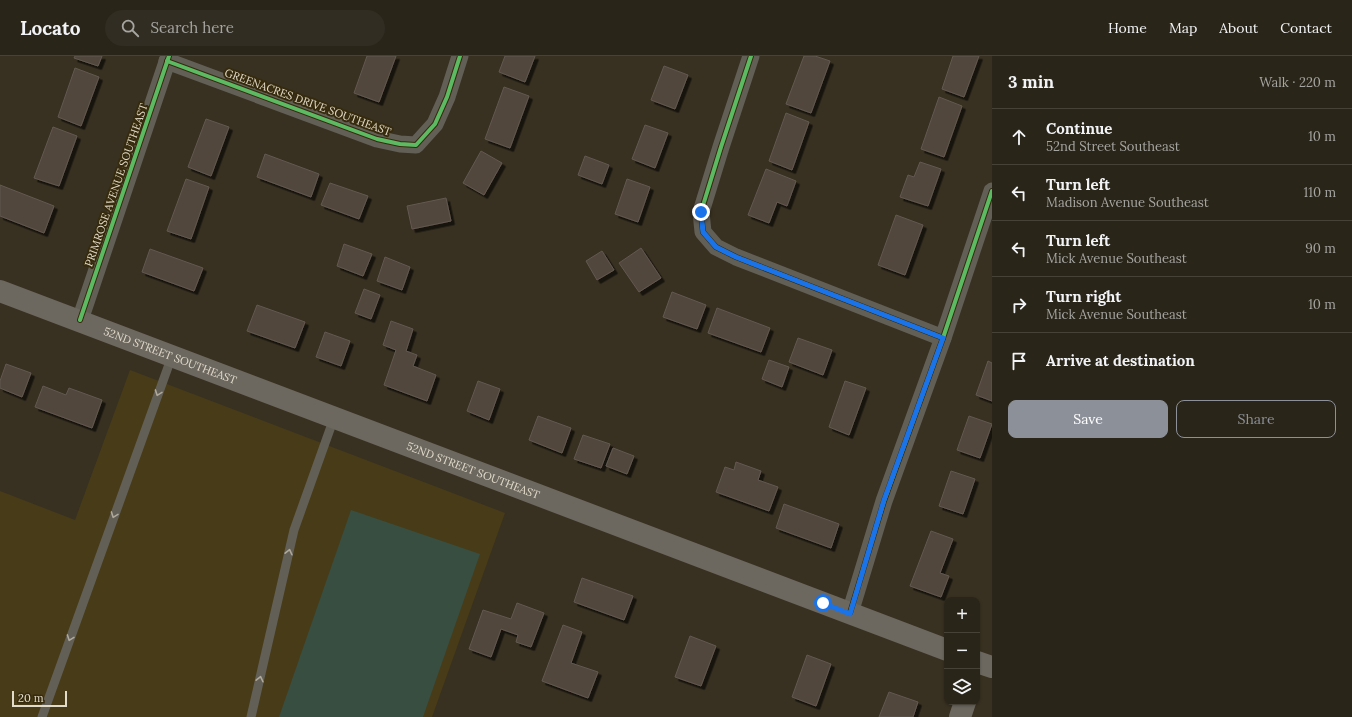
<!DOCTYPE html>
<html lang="en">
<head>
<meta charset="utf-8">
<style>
  :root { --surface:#2a2519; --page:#322d22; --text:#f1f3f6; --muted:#a5a5a2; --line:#464238; --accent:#8c9099 }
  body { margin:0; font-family:Lora,serif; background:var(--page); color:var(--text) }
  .controls { position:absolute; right:12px; bottom:12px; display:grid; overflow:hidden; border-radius:8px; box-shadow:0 1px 3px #0004 }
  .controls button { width:36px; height:36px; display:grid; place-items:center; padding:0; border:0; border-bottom:1px solid var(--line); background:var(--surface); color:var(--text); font:20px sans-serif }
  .scale { position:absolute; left:12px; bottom:10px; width:55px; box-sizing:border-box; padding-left:4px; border:2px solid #e2dbca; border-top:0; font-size:11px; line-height:14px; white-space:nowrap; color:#e2dbca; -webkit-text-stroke:3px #372b0d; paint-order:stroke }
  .stop { position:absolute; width:12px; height:12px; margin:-9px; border:3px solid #1a73e8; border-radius:50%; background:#fff }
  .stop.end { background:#1a73e8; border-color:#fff; box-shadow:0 1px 4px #0008 }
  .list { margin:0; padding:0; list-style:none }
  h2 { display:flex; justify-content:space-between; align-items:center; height:52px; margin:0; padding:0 16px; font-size:17px }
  h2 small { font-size:13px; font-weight:400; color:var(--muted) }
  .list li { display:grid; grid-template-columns:26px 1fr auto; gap:12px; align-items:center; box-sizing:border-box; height:56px; padding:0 16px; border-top:1px solid var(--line) }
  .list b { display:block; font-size:15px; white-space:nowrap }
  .list p { margin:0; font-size:13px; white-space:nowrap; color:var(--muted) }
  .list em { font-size:13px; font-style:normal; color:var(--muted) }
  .actions { display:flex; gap:8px; padding:12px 16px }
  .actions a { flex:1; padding:9px 0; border:1px solid var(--accent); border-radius:8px; text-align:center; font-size:14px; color:var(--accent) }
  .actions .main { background:var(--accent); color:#fff }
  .icon { flex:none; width:22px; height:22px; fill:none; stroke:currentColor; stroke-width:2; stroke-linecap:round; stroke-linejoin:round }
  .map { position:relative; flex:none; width:992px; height:661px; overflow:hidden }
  header { display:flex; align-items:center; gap:24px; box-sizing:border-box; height:56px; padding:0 20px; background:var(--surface); border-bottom:1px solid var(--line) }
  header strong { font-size:19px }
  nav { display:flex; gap:22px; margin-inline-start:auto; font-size:14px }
  .search { width:280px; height:36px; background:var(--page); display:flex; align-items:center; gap:10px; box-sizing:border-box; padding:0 14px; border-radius:22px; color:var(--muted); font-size:15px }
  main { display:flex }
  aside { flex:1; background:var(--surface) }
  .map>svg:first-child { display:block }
  .built { fill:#483b18 }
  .green { fill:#384e40 }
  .building { fill:#51463d; stroke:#635951; filter:url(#shadow) }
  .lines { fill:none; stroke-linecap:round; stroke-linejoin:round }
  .lane { stroke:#625f57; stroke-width:9 }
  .street { stroke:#625f57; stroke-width:17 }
  .secondary { stroke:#6c6860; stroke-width:22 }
  .cycleway-casing { stroke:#372b0d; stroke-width:6 }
  .cycleway { stroke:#5cba63; stroke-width:4 }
  .oneway { stroke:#afa99c }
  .route { stroke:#1a73e8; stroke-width:5 }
  .labels { text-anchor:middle; stroke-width:4; stroke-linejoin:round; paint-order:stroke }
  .street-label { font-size:11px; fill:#e2dbca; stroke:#372b0d }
</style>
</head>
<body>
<header>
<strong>Locato</strong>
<div class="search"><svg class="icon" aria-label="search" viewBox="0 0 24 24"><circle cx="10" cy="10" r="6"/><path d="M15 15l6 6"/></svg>Search here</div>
<nav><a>Home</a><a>Map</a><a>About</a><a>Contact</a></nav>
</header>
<main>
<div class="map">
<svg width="992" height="661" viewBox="0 0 992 661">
  <defs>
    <filter id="shadow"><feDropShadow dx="3.5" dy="3.5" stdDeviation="0" flood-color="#0009"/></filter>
  </defs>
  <rect width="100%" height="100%" fill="#383121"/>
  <polygon class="built" points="130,314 505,457 432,661 0,661 0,435 75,464"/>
  <polygon class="green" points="351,454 480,498 423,661 279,661"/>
  <g class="building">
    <polygon points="75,0 102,0 98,10 74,2"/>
    <polygon points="367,0 396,0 379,46 354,37"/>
    <polygon points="505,0 535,0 525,26 499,16"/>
    <polygon points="804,0 815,0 830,5 811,57 786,48"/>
    <polygon points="953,0 979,0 964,41 942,33"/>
    <polygon points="664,10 688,19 675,53 651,44"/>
    <polygon points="75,12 99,21 81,70 58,61"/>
    <polygon points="504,31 529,40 510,92 485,83"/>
    <polygon points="939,41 962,50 944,101 921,93"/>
    <polygon points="786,57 809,66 792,114 769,105"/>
    <polygon points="206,63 229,71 211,120 188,111"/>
    <polygon points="645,69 668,77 655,112 632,103"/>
    <polygon points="53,71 77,80 59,130 34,122"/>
    <polygon points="481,95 502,107 484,139 463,127"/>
    <polygon points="265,98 319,118 311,141 257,121"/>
    <polygon points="585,100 609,109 602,128 578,119"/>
    <polygon points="920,106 941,113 928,150 900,141 908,119 914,121"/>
    <polygon points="766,113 796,125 787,150 777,146 769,167 748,159"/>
    <polygon points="186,123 209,131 191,183 167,175"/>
    <polygon points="627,123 650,131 638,166 615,158"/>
    <polygon points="330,127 368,140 359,163 321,149"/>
    <polygon points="0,129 54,150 44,177 0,160"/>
    <polygon points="446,142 451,165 412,173 407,150"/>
    <polygon points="896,159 923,169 905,219 878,209"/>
    <polygon points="344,188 372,198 363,220 337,210"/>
    <polygon points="641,192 661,222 639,236 619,207"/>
    <polygon points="150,193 203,212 194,235 142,216"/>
    <polygon points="602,195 614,214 597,224 586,205"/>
    <polygon points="385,201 410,211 402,234 377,225"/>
    <polygon points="364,233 380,239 371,263 355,257"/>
    <polygon points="672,236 706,249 697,273 663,261"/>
    <polygon points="257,249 305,266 295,292 247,275"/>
    <polygon points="717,252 770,272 761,296 708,277"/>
    <polygon points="391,265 413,273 406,295 417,299 413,310 436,319 427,345 384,329 396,294 383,289"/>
    <polygon points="325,276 350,285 341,310 316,301"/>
    <polygon points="798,282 832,294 823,319 789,306"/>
    <polygon points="769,304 789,311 782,331 762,323"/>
    <polygon points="988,305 992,307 992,345 976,339"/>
    <polygon points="6,308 31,317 22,341 0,332 0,325"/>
    <polygon points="478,325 500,333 489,364 467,355"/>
    <polygon points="845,325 866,332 849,379 829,371"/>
    <polygon points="43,330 66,339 69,332 102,344 92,372 35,351"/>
    <polygon points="538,360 571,372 562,397 529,384"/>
    <polygon points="969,360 992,368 980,402 957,394"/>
    <polygon points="583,379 610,388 601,412 574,403"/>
    <polygon points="613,392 634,400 627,418 606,410"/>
    <polygon points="736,406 761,415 758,424 778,431 769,455 716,436 725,411 734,414"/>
    <polygon points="951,415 975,423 963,458 939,450"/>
    <polygon points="784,448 839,468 831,492 776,472"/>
    <polygon points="931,475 953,483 940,517 949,520 941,541 910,530"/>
    <polygon points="582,522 633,540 624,564 574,546"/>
    <polygon points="517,547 544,557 531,591 516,586 518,579 501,573 491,601 469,593 483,554 511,563"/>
    <polygon points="563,569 582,576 571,607 598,616 588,642 542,625"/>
    <polygon points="690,580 716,590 701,630 675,621"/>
    <polygon points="807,599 831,608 816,650 792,641"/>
    <polygon points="889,636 918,646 913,661 879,661"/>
  </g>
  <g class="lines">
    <g class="lane">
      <polyline points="42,661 172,300"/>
      <polyline points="251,661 294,474 334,362"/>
    </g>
    <g class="street">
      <polyline points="751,0 721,91 701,156 703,176 716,191 736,201 943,282"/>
      <polyline points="167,5 377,83 400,88 416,89 435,68 447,41 460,0"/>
      <polyline points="80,264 169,0"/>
      <polyline points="850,557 884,445 943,282 992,135"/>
    </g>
    <g class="secondary">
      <path id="s1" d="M0,235l947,359"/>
      <polyline points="977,606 992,611"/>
      <polyline points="960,661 965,646"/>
    </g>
    <defs>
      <g id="cycleway">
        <polyline points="751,0 721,91 701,156 703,176 716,191 736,201 943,282"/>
        <polyline points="167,5 377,83 400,88 416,89 435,68 447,41 460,0"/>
        <polyline points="80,264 169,0"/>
        <polyline points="850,557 884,445 943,282 992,135"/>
      </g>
    </defs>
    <use href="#cycleway" class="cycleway-casing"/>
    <use href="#cycleway" class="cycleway"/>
  </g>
  <defs><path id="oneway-chevron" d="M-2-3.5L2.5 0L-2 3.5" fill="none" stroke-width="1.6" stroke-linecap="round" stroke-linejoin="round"/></defs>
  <g class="oneway">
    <use href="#oneway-chevron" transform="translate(158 337) rotate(110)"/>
    <use href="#oneway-chevron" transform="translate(114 459) rotate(110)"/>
    <use href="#oneway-chevron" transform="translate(289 496) rotate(-77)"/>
    <use href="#oneway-chevron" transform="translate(70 582) rotate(110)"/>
    <use href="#oneway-chevron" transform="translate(260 623) rotate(-77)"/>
  </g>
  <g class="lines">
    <polyline class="route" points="701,156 703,176 716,191 736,201 943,282 884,444 850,558 823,547"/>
  </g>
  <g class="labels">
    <g class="street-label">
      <text transform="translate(308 46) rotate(20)" y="4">GREENACRES DRIVE SOUTHEAST</text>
      <text transform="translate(116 129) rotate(-71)" y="4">PRIMROSE AVENUE SOUTHEAST</text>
      <text dy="4" stroke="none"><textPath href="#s1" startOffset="182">52ND STREET SOUTHEAST</textPath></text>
      <text dy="4" stroke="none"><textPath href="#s1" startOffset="506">52ND STREET SOUTHEAST</textPath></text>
    </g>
  </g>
</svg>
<div class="controls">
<button>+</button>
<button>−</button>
<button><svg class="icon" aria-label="layers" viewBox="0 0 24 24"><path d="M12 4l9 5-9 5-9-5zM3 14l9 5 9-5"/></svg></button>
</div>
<div class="scale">20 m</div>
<div class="stop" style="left:823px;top:547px"></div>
<div class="stop end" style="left:701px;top:156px"></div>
</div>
<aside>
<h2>3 min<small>Walk · 220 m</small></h2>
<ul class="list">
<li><svg class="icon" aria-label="ahead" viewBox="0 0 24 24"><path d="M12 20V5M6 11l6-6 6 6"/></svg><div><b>Continue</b><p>52nd Street Southeast</p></div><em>10 m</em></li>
<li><svg class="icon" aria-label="left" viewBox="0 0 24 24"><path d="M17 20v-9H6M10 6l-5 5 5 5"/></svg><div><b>Turn left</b><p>Madison Avenue Southeast</p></div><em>110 m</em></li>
<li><svg class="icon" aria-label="left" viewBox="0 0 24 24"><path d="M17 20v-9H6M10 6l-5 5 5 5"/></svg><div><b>Turn left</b><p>Mick Avenue Southeast</p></div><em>90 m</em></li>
<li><svg class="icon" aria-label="right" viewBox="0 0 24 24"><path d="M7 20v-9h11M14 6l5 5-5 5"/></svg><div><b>Turn right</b><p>Mick Avenue Southeast</p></div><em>10 m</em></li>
<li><svg class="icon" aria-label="arrive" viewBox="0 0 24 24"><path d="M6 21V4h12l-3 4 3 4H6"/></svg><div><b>Arrive at destination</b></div></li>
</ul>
<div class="actions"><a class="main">Save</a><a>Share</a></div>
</aside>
</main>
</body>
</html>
